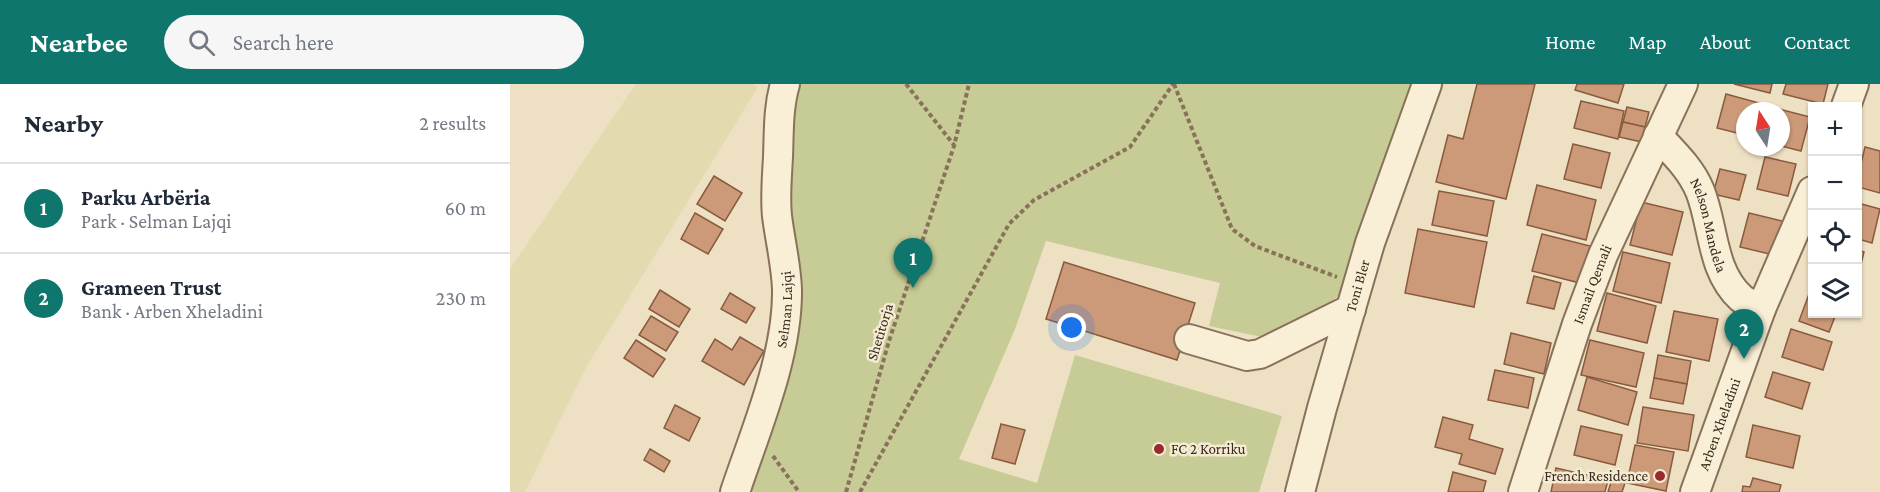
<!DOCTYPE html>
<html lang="en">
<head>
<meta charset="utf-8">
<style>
  :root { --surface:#fff; --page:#f6f6f7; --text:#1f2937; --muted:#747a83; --line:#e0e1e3; --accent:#0f766e }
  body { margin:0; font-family:"Crimson Pro",serif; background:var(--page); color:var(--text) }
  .controls { position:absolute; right:18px; top:18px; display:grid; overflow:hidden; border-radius:0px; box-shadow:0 2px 4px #0004 }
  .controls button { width:54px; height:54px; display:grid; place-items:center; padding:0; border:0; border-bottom:2px solid var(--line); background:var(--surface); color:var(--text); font:30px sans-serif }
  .compass { position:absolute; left:1226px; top:18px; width:54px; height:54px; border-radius:50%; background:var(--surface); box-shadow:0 2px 4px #0004; rotate:348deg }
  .you { position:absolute; left:562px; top:244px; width:21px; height:21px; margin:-15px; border:4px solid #fff; border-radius:50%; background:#1a73e8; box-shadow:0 0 0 9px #1a73e833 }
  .badge { display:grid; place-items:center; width:39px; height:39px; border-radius:50%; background:var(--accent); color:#fff; font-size:20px; font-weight:700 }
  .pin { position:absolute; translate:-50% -50px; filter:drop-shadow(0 2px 3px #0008) }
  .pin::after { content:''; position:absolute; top:32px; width:21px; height:18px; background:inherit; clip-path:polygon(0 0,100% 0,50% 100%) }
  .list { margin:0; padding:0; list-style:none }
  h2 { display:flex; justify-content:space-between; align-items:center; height:78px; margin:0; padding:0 24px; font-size:26px }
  h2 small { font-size:20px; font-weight:400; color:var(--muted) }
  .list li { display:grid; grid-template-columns:39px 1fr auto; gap:18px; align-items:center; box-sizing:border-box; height:90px; padding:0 24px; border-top:2px solid var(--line) }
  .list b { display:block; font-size:22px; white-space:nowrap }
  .list p { margin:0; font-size:20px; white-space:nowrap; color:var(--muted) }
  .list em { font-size:20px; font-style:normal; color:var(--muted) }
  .icon { flex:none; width:33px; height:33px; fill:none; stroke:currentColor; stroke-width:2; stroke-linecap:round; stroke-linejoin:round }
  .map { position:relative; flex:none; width:1370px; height:408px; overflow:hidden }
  header { display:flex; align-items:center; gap:36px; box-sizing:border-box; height:84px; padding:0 30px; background:var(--accent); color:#fff }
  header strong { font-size:28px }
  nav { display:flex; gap:33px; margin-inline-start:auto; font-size:21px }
  .search { width:420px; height:54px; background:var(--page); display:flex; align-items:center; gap:15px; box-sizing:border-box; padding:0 21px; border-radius:33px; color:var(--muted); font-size:22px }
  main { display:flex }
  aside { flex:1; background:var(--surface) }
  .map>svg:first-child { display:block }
  .farmland { fill:#e4dab0 }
  .green { fill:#c7cc97 }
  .building { fill:#cc9a79; stroke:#885b3f; stroke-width:1.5 }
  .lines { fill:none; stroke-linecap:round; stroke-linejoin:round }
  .minor-casing { stroke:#88725a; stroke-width:32 }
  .path { stroke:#88725a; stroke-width:4; stroke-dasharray:4.5 3; stroke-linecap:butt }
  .minor { stroke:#f9eed6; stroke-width:28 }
  .poi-dot { fill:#972a2c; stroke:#f5ebd3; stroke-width:2 }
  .labels { text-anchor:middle; stroke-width:5; stroke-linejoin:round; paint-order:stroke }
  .street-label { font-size:15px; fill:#382a1e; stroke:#f5ebd3 }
  .poi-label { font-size:15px; fill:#382a1e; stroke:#f5ebd3; text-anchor:start }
</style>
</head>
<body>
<header>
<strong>Nearbee</strong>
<div class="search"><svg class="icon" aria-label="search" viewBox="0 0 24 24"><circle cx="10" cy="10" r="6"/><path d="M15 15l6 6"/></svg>Search here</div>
<nav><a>Home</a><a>Map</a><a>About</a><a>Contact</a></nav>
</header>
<main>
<aside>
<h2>Nearby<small>2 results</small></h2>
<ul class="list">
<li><span class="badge">1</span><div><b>Parku Arbëria</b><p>Park · Selman Lajqi</p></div><em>60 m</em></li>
<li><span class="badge">2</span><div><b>Grameen Trust</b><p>Bank · Arben Xheladini</p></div><em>230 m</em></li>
</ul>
</aside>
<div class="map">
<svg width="1370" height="408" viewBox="0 0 1370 408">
  <rect width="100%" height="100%" fill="#eee0c3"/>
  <polygon class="farmland" points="126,0 243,0 248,3 74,287 15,408 0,408 0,185"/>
  <polygon class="green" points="285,0 904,0 834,208 793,238 757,254 699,242 710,199 536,157 505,245 449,375 527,399 565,271 772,332 749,408 233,408 288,193 278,85"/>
  <g class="building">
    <polygon points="967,0 1025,0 996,115 926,98 938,51 953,55"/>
    <polygon points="1067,0 1114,0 1108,19 1065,6"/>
    <polygon points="1224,0 1262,0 1260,9"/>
    <polygon points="1276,0 1318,0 1313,20 1273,10"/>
    <polygon points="1216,10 1249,19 1247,27 1235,27 1235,51 1207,44"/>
    <polygon points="1071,17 1114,27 1108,55 1064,44"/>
    <polygon points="1254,21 1300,33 1291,67 1271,62 1271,27 1252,27"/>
    <polygon points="1117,23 1139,28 1135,43 1113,38"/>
    <polygon points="1113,38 1135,43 1132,58 1109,53"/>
    <polygon points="1063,60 1100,69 1091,104 1054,95"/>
    <polygon points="1355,63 1370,67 1370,109 1348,103 1348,92"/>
    <polygon points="1255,73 1286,80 1278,112 1247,105"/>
    <polygon points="1210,85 1236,91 1229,116 1203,110"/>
    <polygon points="204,92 232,109 215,137 187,120"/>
    <polygon points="1027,101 1086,116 1076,156 1017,141"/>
    <polygon points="929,107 984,117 977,152 922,141"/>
    <polygon points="1131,118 1173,128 1162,171 1120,161"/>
    <polygon points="1348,119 1370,125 1362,159 1348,155"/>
    <polygon points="185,129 213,145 198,170 171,155"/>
    <polygon points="1239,129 1276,138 1268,172 1230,163"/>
    <polygon points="908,145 977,158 964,223 895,209"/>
    <polygon points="1032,150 1080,162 1070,199 1022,187"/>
    <polygon points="1348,166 1354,168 1348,192"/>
    <polygon points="1113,168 1160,179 1151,219 1103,207"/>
    <polygon points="554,178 685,219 667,276 536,235"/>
    <polygon points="1024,192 1051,199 1044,225 1017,219"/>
    <polygon points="1302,202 1302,230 1326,230 1319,248 1289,237"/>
    <polygon points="150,206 180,225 169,243 139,225"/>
    <polygon points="220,209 245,224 236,239 211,225"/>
    <polygon points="1097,209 1146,222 1137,259 1087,247"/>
    <polygon points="1164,227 1208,235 1199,277 1156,268"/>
    <polygon points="141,232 168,248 156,267 129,251"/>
    <polygon points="1281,245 1322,258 1313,286 1272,273"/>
    <polygon points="1001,249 1041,259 1034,290 994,280"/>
    <polygon points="230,253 254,267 234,301 192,277 205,255 222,266"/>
    <polygon points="126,256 155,275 143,293 114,274"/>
    <polygon points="1080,256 1134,269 1126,303 1071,291"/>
    <polygon points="1148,271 1181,277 1177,300 1144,294"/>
    <polygon points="985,286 1024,294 1018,324 978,316"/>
    <polygon points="1263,288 1300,299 1292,325 1255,313"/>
    <polygon points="1077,293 1127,308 1118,341 1068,326"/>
    <polygon points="1144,294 1177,300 1173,320 1140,314"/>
    <polygon points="165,321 190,334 179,357 154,344"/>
    <polygon points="1133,323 1184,331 1178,367 1127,359"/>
    <polygon points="933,333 963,341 959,355 993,365 985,390 949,380 952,370 925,363"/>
    <polygon points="491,340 515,346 505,380 482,374"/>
    <polygon points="1243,341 1290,352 1283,384 1236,373"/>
    <polygon points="1071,342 1112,351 1105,381 1064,371"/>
    <polygon points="1125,361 1164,368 1156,407 1117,399"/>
    <polygon points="140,365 160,377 154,388 134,376"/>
    <polygon points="1046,384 1098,396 1095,408 1041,408"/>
    <polygon points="943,388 976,397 973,408 938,408"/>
    <polygon points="1243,394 1271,401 1269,408 1232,408 1233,402 1240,403"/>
    <polygon points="1102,395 1115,399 1112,408 1098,408"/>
  </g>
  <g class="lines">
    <defs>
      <g id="minor">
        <polyline points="1336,22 1344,0"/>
        <path id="s1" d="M1148,52c16,17 33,33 42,55 14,35 11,80 41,107 6,5 14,8 20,11"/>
        <polyline points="679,255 737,272 750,270 841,225"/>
        <path id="s2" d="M225,408c21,-63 53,-136 52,-203 -1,-25 -7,-49 -10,-73 -2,-19 0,-40 1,-59 1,-25 0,-49 7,-73"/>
        <path id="s3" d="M790,408l22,-84 48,-165 57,-159"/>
        <path id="s4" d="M1013,408l54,-168 26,-69 80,-171"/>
        <path id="s5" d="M1185,408l66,-183 51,-118"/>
      </g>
    </defs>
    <use href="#minor" class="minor-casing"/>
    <g class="path">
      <polyline points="396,0 444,61"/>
      <polyline points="664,0 722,145 745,162 827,193"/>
      <polyline points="263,372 289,408"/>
      <polyline points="336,408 379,257 444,62 459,0"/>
      <polyline points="350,408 499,140 524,116 620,63 663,0"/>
    </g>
    <use href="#minor" class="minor"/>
  </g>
  <g class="poi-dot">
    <circle cx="649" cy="365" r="6"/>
    <circle cx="1150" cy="392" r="6"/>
  </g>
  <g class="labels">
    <g class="street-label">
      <text dy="5" stroke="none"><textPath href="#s1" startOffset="105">Nelson Mandela</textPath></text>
      <text dy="5" stroke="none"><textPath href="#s4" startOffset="219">Ismail Qemali</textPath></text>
      <text dy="5" stroke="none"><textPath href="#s3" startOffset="214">Toni Bler</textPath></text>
      <text dy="5" stroke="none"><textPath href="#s2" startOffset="190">Selman Lajqi</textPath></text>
      <text transform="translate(370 248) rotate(-73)" y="5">Shetitorja</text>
      <text dy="5" stroke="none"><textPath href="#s5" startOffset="72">Arben Xheladini</textPath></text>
    </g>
    <g class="poi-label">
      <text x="661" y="370">FC 2 Korriku</text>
      <text x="1138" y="397" text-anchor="end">French Residence</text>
    </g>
  </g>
</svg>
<div class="controls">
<button>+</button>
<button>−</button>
<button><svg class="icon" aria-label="locate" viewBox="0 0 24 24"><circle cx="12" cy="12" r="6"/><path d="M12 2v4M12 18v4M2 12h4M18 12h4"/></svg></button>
<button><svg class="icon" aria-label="layers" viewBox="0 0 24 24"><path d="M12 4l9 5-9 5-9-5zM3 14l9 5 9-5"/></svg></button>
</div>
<svg class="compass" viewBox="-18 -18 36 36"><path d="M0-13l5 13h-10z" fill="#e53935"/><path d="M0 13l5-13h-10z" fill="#747a83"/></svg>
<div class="you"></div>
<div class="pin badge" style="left:403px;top:204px">1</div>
<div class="pin badge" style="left:1234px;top:275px">2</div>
</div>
</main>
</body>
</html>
